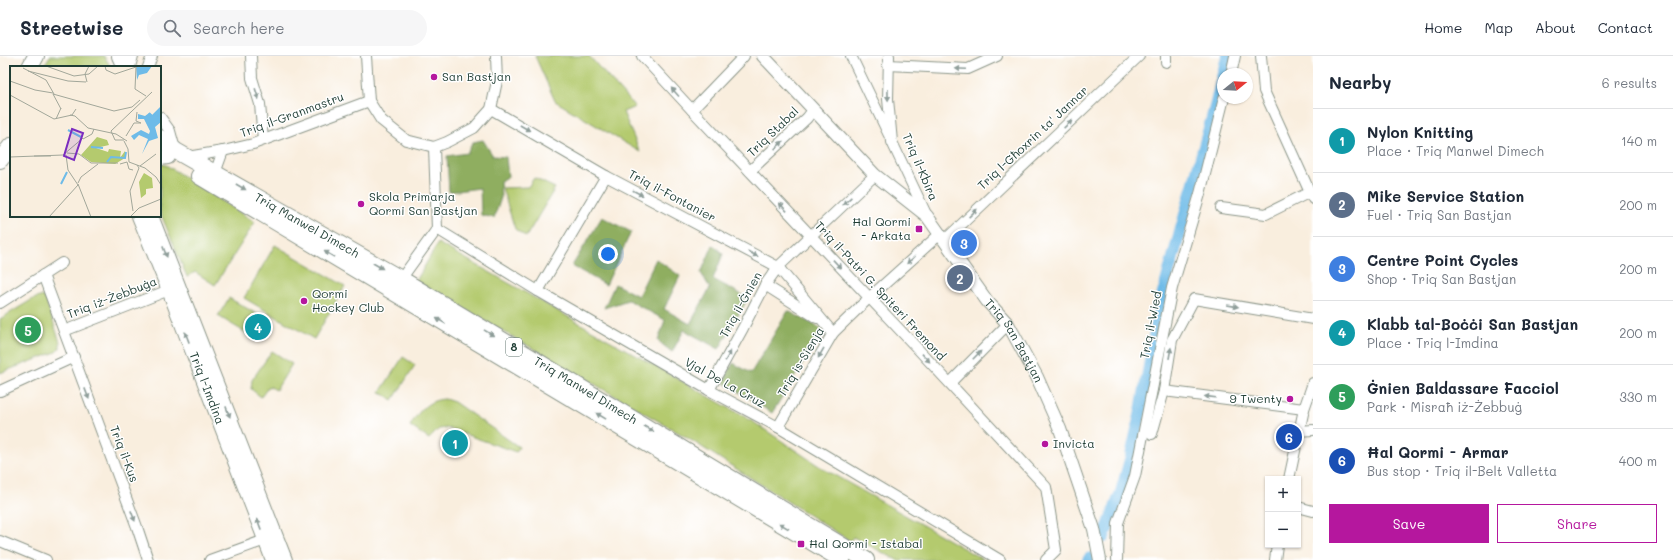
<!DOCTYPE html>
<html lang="en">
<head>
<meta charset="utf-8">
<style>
  :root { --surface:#fff; --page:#f6f6f7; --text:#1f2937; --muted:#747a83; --line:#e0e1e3; --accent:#b5179e }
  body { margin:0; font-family:Mali,sans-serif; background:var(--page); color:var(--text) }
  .controls { position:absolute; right:12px; bottom:12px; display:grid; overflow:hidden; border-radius:0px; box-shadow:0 1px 3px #0004 }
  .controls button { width:36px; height:36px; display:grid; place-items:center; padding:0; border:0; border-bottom:1px solid var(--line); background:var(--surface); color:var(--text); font:20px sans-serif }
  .compass { position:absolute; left:1217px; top:12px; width:36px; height:36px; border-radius:50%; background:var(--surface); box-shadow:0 1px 3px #0004; rotate:72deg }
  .you { position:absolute; left:608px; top:198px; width:14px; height:14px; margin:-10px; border:3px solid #fff; border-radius:50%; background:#1a73e8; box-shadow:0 0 0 6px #1a73e833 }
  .badge { display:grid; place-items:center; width:26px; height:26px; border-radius:50%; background:var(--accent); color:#fff; font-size:13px; font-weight:700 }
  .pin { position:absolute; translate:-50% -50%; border:2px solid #fff; box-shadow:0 1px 4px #0006 }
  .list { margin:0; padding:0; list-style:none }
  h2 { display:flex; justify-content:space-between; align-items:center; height:52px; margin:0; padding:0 16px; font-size:17px }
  h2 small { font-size:13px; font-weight:400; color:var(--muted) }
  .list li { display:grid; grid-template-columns:26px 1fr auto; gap:12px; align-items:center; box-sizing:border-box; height:64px; padding:0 16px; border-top:1px solid var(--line) }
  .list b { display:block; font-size:15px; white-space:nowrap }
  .list p { margin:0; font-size:13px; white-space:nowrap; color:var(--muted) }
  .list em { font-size:13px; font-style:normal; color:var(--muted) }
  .actions { display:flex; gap:8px; padding:12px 16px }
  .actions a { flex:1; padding:9px 0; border:1px solid var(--accent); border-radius:0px; text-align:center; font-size:14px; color:var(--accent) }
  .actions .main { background:var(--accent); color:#fff }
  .icon { flex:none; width:22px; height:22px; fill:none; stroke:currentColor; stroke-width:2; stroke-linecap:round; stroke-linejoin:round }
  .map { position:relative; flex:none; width:1313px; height:504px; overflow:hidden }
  header { display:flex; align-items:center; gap:24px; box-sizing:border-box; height:56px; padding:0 20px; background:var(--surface); border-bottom:1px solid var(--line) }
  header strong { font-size:19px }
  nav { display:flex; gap:22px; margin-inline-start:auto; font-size:14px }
  .search { width:280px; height:36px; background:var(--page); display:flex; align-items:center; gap:10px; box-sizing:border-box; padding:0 14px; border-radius:22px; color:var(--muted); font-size:15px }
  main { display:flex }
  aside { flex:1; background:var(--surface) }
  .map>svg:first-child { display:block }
  .green { fill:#b4ca6e; stroke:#6a8451 }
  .forest { fill:#8fae61; stroke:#57764a }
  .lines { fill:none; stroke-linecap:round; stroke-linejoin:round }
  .canal { stroke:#6ebbe8; stroke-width:12 }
  .minor-casing { stroke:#8c9689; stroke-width:12 }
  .tertiary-casing { stroke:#8c9689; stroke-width:14 }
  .secondary-casing { stroke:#8c9689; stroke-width:16 }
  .trunk-casing { stroke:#8c9689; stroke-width:18 }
  .minor { stroke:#fff; stroke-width:10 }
  .tertiary { stroke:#fff; stroke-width:12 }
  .secondary { stroke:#fff; stroke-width:14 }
  .trunk { stroke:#fff; stroke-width:16 }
  .oneway { fill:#8f9e9a }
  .poi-dot { fill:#b5179e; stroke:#fff; stroke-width:1.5 }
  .labels { text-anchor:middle; stroke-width:3; stroke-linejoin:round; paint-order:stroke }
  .shield { fill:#fff; stroke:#627771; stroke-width:1 }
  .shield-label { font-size:11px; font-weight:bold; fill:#1f3d34 }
  .poi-label { font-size:12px; fill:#1f3d34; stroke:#fff; text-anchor:start }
  .street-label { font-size:12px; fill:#1f3d34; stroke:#fff }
  .inset-river { fill:none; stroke:#6ebbe8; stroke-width:2 }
  .inset-road { fill:none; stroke:#a2a79a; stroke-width:1 }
  .view { fill:#7b2cbf; fill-opacity:0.15; stroke:#7b2cbf; stroke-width:2 }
  .inset-edge { fill:none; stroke:#1f3d34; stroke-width:2 }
</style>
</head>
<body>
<header>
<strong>Streetwise</strong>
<div class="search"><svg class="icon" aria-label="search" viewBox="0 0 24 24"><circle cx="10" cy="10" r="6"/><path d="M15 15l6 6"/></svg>Search here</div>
<nav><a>Home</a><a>Map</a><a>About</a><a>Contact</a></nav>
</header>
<main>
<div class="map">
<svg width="1313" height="504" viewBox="0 0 1313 504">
  <rect width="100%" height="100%" fill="#fff"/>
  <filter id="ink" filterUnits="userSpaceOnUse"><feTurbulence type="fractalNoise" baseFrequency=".025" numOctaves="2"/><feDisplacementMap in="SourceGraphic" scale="8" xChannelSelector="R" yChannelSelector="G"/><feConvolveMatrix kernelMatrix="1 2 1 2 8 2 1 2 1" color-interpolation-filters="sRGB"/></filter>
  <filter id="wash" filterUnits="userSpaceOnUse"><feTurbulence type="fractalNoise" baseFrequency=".012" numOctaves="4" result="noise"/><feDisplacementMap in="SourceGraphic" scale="16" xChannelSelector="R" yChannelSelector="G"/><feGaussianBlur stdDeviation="0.9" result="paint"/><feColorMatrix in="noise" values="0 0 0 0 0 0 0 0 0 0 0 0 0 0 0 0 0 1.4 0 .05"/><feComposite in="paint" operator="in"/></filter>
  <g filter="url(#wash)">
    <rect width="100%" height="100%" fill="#f9eede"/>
    <g class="green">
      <polygon points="50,0 104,0 111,11 43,11"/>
      <polygon points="535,0 589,0 635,51 623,56 640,96 555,45"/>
      <polygon points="160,108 166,109 255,166 215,229 195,216 187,221 160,156"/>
      <polygon points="534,122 555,132 526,181 515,173 502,132 528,131"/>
      <polygon points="438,187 752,365 822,412 984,504 897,504 853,481 850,485 686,381 416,225"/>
      <polygon points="275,189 345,230 314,283 244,242"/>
      <polygon points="43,240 46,245 60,286 60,292 56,296 0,317 0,263 33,243"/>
      <polygon points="229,242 269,265 258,284 218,260"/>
      <polygon points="272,295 292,308 276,334 269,330 261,341 251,333 252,324"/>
      <polygon points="403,301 415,309 393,344 380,336"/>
      <path d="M445,343l9,3 65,45 -3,5 -69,-24 -8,1 -10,10 -19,-13c9,-15 17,-26 35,-27z"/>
    </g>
    <g class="forest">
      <polygon points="483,84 493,100 506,101 508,121 500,125 501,142 494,162 481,159 480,132 449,136 447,100 467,97 473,86"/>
      <polygon points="602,161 631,176 606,229 572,210"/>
      <polygon points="713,189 723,198 713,223 748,242 719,293 684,274 672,296 658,285 665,264 628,244 604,252 615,228 638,240 656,203 680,220 664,253 690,268 710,232 701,217"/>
      <polygon points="788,255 824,274 772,357 723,326 733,307 751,317"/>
    </g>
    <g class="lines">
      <g class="canal">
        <polyline points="1104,481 1121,436 1131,400 1141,355 1160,248 1216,47 1227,0"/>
        <polyline points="1088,504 1090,502"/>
      </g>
    </g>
  </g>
  <g filter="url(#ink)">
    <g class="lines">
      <defs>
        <g id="minor">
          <polyline points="251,0 252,22 260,48 263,84"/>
          <polyline points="366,0 369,45 381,64 406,84 434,91 447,86 474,72 491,53 497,25 496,0"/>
          <polyline points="642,0 692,54 916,291 1046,431 1056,494 1046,504"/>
          <polyline points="851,0 889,79"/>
          <polyline points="889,0 888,43 892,86 927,160"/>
          <polyline points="1261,0 1264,35 1313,143"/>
          <polyline points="1166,6 1166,0"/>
          <polyline points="888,9 968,13 997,0"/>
          <polyline points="130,11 133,0"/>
          <polyline points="148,11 152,0"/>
          <polyline points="1231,18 1235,0"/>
          <polyline points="491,53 606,120 778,211 833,277"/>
          <polyline points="692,54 744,0"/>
          <polyline points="160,61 170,75 175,93"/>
          <polyline points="187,101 223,95 253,88 369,45"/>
          <polyline points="750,115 807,62 813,54"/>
          <polyline points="215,117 223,95"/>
          <polyline points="1221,152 1266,158 1310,136"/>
          <polyline points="437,173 538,235 709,334 778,371 1000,504"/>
          <polyline points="945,184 1139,0"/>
          <polyline points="43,219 137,471 148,504"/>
          <polyline points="401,223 437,173 434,91"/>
          <polyline points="765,229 817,262"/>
          <polyline points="538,235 606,120"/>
          <polyline points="0,247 62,207"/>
          <polyline points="64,275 169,234"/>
          <polyline points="950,327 1008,268"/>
          <polyline points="709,334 743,272 765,229 778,211 875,119"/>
          <polyline points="0,335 74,301"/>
          <polyline points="1164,335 1304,353"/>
          <polyline points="778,371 833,277 869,242 940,178"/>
          <polyline points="1300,375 1313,374"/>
          <polyline points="1152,378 1164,335 1172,284 1194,243 1313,263"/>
          <polyline points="1289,423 1304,353 1313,327"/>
          <polyline points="1298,451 1313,455"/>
          <polyline points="0,485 46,504"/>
          <polyline points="210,504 265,484"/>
          <polyline points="1117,504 1118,467 1135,420 1172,232 1200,138 1224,42"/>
          <polyline points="1275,504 1277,489"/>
        </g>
        <g id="tertiary">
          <path id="s1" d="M763,0l112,119 52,41 60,85 21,23 29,53 23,52 34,100 6,31"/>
        </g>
        <g id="secondary">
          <polyline points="160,102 168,101"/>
          <path id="s2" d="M139,160l30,74 104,270"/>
          <polyline points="151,160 285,504"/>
        </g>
        <g id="trunk">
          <polyline points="120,0 125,11"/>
          <polyline points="30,11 36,0"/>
          <path id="s3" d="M160,82l16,13 225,128 465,281"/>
          <polyline points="0,104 11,90"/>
          <polyline points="199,120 842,504"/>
        </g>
      </defs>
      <use href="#minor" class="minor-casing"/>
      <use href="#tertiary" class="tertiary-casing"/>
      <use href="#secondary" class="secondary-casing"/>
      <use href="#trunk" class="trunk-casing"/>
      <use href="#minor" class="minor"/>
      <use href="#tertiary" class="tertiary"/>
      <use href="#secondary" class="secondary"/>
      <use href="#trunk" class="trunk"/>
    </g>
    <defs><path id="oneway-solid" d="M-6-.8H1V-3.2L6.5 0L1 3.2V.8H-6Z"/></defs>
    <g class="oneway">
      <use href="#oneway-solid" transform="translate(961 13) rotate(-177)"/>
      <use href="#oneway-solid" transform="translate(675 36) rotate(-132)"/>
      <use href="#oneway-solid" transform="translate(257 38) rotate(72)"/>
      <use href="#oneway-solid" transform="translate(888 39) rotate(89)"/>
      <use href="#oneway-solid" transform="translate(1068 68) rotate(-43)"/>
      <use href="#oneway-solid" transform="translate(525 72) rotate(30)"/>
      <use href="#oneway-solid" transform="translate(779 89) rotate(-43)"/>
      <use href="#oneway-solid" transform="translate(241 131) rotate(30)"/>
      <use href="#oneway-solid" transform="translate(638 137) rotate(28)"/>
      <use href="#oneway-solid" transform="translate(847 145) rotate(137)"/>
      <use href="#oneway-solid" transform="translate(783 151) rotate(-133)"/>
      <use href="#oneway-solid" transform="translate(973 157) rotate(-43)"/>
      <use href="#oneway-solid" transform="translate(165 196) rotate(69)"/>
      <use href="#oneway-solid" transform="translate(329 198) rotate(-149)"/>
      <use href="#oneway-solid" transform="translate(753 198) rotate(28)"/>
      <use href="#oneway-solid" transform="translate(911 204) rotate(138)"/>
      <use href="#oneway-solid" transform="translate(837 208) rotate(47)"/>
      <use href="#oneway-solid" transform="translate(378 210) rotate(30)"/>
      <use href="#oneway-solid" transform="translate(1233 250) rotate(9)"/>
      <use href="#oneway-solid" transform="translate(441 265) rotate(-149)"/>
      <use href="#oneway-solid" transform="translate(489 277) rotate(31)"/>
      <use href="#oneway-solid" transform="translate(187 281) rotate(-111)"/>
      <use href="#oneway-solid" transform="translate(821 297) rotate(120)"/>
      <use href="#oneway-solid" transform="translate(1170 297) rotate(-80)"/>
      <use href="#oneway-solid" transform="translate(977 299) rotate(-45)"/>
      <use href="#oneway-solid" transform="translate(728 300) rotate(-61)"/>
      <use href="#oneway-solid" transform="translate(926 302) rotate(47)"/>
      <use href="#oneway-solid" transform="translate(87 338) rotate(69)"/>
      <use href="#oneway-solid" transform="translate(1210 341) rotate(-173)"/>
      <use href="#oneway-solid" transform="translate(228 356) rotate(69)"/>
      <use href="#oneway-solid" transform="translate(601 360) rotate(-149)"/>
      <use href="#oneway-solid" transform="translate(649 373) rotate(31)"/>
      <use href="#oneway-solid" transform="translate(133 460) rotate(69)"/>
      <use href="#oneway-solid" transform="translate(259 468) rotate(-111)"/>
      <use href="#oneway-solid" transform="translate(784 470) rotate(-149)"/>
    </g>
  </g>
  <g class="poi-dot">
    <circle cx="434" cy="21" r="4"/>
    <circle cx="361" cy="148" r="4"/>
    <rect x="915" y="169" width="8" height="8" rx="2"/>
    <circle cx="304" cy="245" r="4"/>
    <circle cx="1290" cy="343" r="4"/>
    <circle cx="1045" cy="388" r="4"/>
    <rect x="797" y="484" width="8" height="8" rx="2"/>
  </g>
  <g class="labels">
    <rect class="shield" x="506" y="282" width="16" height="18" rx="3"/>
    <g class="shield-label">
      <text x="514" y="295">8</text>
    </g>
    <g class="poi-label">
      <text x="442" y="25">San Bastjan</text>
      <text x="369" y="145">Skola Primarja<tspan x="369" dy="14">Qormi San Bastjan</tspan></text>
      <text x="911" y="170" text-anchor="end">Ħal Qormi<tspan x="911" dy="14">- Arkata</tspan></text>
      <text x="312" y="242">Qormi<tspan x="312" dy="14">Hockey Club</tspan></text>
      <text x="1282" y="347" text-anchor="end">9 Twenty</text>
      <text x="1053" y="392">Invicta</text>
      <text x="809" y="492">Ħal Qormi - Istabal</text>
    </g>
    <g class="street-label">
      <text transform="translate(292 59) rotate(-20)" y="4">Triq il-Granmastru</text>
      <text transform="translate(773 76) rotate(-44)" y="4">Triq Stabal</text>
      <text transform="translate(1033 82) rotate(-43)" y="4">Triq l-Għoxrin ta' Jannar</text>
      <text transform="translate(920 111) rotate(67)" y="4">Triq il-Kbira</text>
      <text transform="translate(672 140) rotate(28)" y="4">Triq il-Fontanier</text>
      <text dy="4" stroke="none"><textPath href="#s3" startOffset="171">Triq Manwel Dimech</textPath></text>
      <text transform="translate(880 235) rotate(47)" y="4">Triq il-Patri G. Spiteri Fremond</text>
      <text transform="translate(112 242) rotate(-21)" y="4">Triq iż-Żebbuġa</text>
      <text transform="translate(741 249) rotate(-61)" y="4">Triq il-Ġnien</text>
      <text transform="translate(1151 269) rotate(-79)" y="4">Triq il-Wied</text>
      <text dy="4" stroke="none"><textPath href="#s1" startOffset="382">Triq San Bastjan</textPath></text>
      <text transform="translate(801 306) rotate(-59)" y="4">Triq is-Sienja</text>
      <text transform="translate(725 327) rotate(29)" y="4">Vjal De La Cruz</text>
      <text dy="4" stroke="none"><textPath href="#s2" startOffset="185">Triq l-Imdina</textPath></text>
      <text dy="4" stroke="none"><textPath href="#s3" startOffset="495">Triq Manwel Dimech</textPath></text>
      <text transform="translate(124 398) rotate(69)" y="4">Triq il-Kus</text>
    </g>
  </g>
  <g transform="translate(10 10)">
    <rect width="151" height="151" fill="#f9eede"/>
    <path d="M87,71l10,3 2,5 -13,3 12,4 1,-3 12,2 -1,7 5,-7v7l-10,6 -24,-2 -10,-7zM134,107l8,5 1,10 -7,1v5l-5,4 -2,-16z" fill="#b4ca6e"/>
    <path d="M126,0h16l-5,7 -8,2 -2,5zM151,40v16l-6,5 3,11 -9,3 -7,13 6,-15 -9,-4 -5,5 -3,-4 10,-6 8,4 1,-3 -6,-12h-6v-5l7,2 4,-3 3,2z" fill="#6ebbe8"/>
    <path class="inset-river" d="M151,44l-11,13 4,1 7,-8M139,47l4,4 8,-5M58,64l13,7M81,81l12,1M97,96l4,-5 14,1 1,-6M51,118l6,-12"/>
    <path class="inset-road" d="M8,0h18M36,0l28,10 15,-2 9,-8M95,0l1,4 9,4 21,-7 -1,22 11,7M13,2l23,12 8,14M18,5l40,10 18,1M0,15l25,9 18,3M77,16l-2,-8 4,-8M43,28l61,17 18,-4 8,-7M43,28l8,15M0,29l44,24 18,-4 4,-6M127,46l-1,9 5,2h-2M60,49l5,1 13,12 28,6 11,7M46,53l5,-11M116,70l8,-13h5M73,73l9,-5 2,-5M114,74h-9l-4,-9 41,-39M114,75l4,8 1,13 16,6 11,9 5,8M57,87l12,1 12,9h27M56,89l2,15 10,15M24,90h17M0,91l53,-2 20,-17M110,98l7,-2 2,7 4,1M130,100l16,-12M68,117l3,-6 17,-13M68,118l13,33M123,145l-3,-20 9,-23 -2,-3M39,151l29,-32M120,151l9,-9 22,-9"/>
    <path class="view" d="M62,63l11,4 -9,27 -10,-4z"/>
    <rect width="151" height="151" class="inset-edge"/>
  </g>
</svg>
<div class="controls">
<button>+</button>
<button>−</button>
</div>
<svg class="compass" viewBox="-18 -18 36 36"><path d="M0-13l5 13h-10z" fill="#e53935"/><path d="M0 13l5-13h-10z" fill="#747a83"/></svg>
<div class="you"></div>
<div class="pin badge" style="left:455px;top:387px;background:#0f9aa8">1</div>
<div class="pin badge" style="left:960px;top:222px;background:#5c6f8a">2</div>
<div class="pin badge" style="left:964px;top:187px;background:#3f7fe0">3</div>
<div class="pin badge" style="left:258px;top:271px;background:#0f9aa8">4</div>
<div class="pin badge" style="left:28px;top:274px;background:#2e9e5b">5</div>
<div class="pin badge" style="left:1289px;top:381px;background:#1a4fb4">6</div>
</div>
<aside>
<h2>Nearby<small>6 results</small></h2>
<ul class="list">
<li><span class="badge" style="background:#0f9aa8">1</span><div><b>Nylon Knitting</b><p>Place · Triq Manwel Dimech</p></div><em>140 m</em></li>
<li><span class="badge" style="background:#5c6f8a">2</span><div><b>Mike Service Station</b><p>Fuel · Triq San Bastjan</p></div><em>200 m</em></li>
<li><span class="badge" style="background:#3f7fe0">3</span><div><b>Centre Point Cycles</b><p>Shop · Triq San Bastjan</p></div><em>200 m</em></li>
<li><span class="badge" style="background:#0f9aa8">4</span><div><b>Klabb tal-Boċċi San Bastjan</b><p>Place · Triq l-Imdina</p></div><em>200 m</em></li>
<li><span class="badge" style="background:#2e9e5b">5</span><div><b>Ġnien Baldassare Facciol</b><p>Park · Misraħ iż-Żebbuġ</p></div><em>330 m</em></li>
<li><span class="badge" style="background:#1a4fb4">6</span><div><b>Ħal Qormi - Armar</b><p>Bus stop · Triq il-Belt Valletta</p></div><em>400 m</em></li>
</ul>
<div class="actions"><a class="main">Save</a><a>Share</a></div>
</aside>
</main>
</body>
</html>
